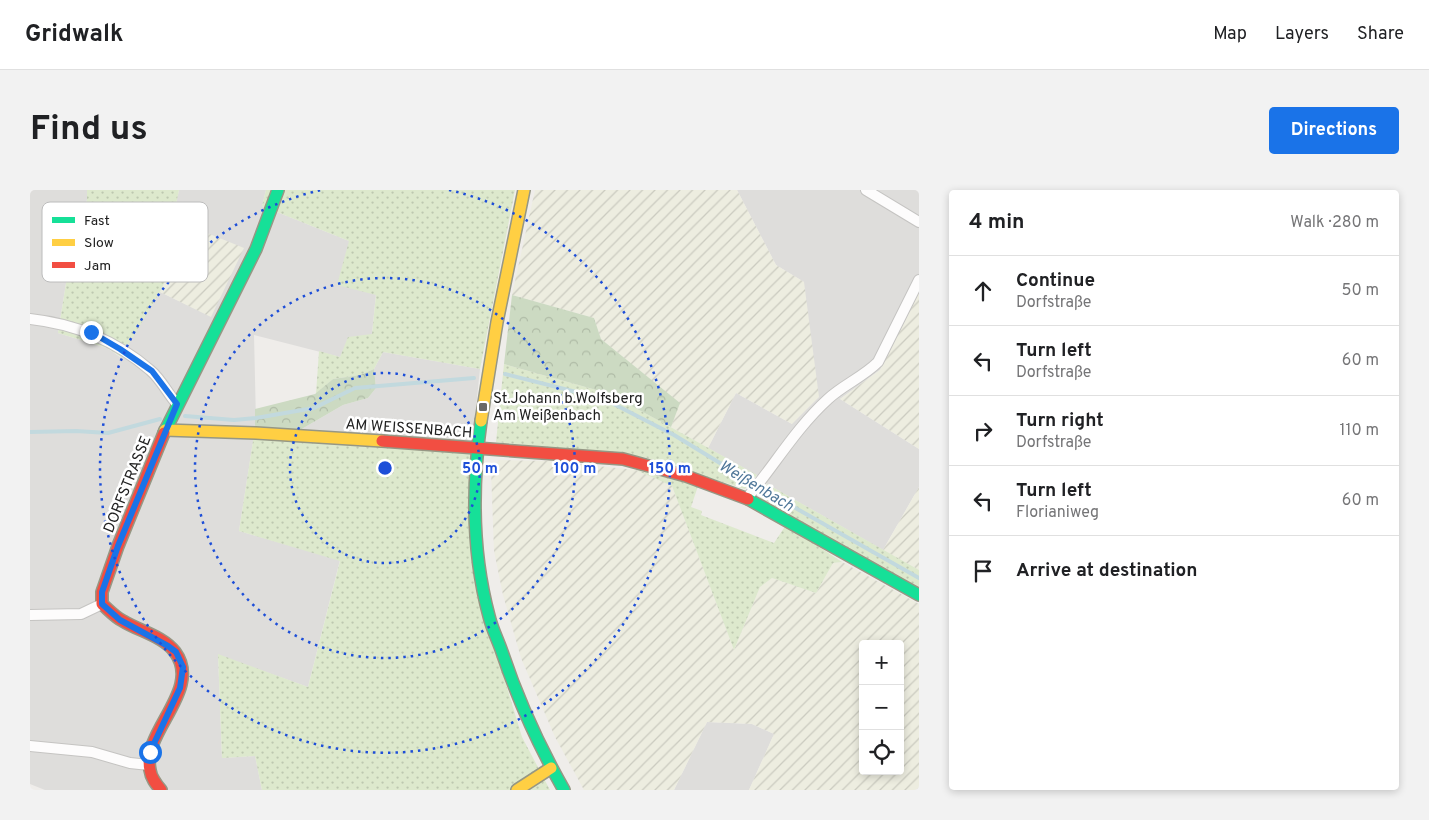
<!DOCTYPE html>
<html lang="en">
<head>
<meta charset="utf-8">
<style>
  :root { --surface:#fff; --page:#f2f2f2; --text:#202124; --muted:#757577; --line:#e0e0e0; --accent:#1a73e8 }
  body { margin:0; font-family:Overpass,sans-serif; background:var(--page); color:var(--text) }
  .controls { position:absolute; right:15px; bottom:15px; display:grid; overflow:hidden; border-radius:5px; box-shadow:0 2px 8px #0003 }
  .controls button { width:45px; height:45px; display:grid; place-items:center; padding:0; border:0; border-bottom:1px solid var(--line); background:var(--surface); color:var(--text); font:25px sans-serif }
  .stop { position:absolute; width:15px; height:15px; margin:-11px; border:4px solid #1a73e8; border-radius:50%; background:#fff }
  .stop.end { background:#1a73e8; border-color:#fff; box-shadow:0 1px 5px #0008 }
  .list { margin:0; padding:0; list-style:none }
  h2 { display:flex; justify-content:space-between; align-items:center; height:65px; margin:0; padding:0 20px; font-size:21px }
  h2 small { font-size:16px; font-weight:400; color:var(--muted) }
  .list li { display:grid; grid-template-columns:32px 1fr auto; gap:15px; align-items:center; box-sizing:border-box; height:70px; padding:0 20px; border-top:1px solid var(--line) }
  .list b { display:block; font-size:19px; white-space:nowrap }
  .list p { margin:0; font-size:16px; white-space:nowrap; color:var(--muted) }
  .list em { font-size:16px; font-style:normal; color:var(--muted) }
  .icon { flex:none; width:28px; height:28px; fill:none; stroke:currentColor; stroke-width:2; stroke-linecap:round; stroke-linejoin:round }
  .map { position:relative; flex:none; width:889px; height:600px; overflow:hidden; border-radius:5px }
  header { display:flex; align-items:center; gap:30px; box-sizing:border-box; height:70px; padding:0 25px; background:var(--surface); border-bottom:1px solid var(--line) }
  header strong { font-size:24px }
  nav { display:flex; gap:28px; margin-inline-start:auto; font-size:18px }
  .intro { display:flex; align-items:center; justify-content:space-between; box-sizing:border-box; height:120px; padding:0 30px }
  h1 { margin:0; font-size:35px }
  .button { padding:12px 22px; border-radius:5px; background:var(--accent); color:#fff; font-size:18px; font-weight:700 }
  main { display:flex; gap:30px; padding:0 30px }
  aside { flex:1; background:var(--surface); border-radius:5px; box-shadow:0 2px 8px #0003 }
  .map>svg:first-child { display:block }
  .residential { fill:#dedddb }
  .farmland { fill:url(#farmland-furrows); fill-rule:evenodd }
  .grass { fill:url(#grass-dots) }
  .forest { fill:url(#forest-crowns) }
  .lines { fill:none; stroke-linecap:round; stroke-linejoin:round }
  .stream { stroke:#c2d9de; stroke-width:4 }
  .street-casing { stroke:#c5c4c2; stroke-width:12 }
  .fast-casing { stroke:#969784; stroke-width:14 }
  .slow-casing { stroke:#969784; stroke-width:14 }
  .jam-casing { stroke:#969784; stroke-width:14 }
  .street { stroke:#fdfcfc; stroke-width:10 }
  .fast { stroke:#16e098; stroke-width:11 }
  .slow { stroke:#ffcf43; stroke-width:11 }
  .jam { stroke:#f24e42; stroke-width:11 }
  .route { stroke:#1a73e8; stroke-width:6 }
  .ring { fill:none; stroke:#1d4ed8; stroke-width:2.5; stroke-dasharray:2.5 5 }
  .poi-dot { fill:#696867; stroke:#fff; stroke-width:2 }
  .labels { text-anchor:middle; stroke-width:5; stroke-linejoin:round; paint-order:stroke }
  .poi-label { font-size:15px; fill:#212121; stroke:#fff; text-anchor:start }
  .street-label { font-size:15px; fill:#212121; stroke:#fff }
  .water-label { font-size:16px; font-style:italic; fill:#4f7799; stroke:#fff }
  .key { fill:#fff; stroke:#bcbcbc; stroke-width:1 }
  .key-label { font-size:14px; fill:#212121 }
  .centre { fill:#1d4ed8; stroke:#fff; stroke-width:2.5 }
  .ring-label { font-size:15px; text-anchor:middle; font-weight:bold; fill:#1d4ed8; stroke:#fff; stroke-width:5; stroke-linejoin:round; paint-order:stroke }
</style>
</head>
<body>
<header>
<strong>Gridwalk</strong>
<nav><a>Map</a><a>Layers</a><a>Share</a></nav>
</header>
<div class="intro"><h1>Find us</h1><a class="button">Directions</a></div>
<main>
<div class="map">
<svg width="889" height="600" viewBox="0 0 889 600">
  <defs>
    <pattern id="farmland-furrows" width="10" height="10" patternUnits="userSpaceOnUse" patternTransform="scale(1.25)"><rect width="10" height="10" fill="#edede0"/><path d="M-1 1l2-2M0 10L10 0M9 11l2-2" fill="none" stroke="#cbcbc0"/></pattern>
    <pattern id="grass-dots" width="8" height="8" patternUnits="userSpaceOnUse" patternTransform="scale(1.25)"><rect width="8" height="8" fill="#dde9cd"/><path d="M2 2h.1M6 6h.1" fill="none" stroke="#bdc8b0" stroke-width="1.8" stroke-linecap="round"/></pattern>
    <pattern id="forest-crowns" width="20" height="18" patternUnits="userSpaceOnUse" patternTransform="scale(1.25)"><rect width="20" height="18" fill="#ccdac2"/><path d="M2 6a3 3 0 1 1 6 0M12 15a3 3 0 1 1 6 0" fill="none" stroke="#afbba6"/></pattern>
  </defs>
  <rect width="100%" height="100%" fill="#efedea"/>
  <g class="residential">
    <polygon points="0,0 57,0 57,10 43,50 28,143 77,158 90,167 130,102 181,126 143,29 149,0 236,0 232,16 319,51 346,104 342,144 310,167 224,145 226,232 209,341 310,370 278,497 188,465 192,568 225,566 232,600 15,600 0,594"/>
    <polygon points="707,0 889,0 889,103 850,180 810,209 889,259 889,297 853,360 737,294 732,288 678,258 706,203 762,234 774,92 746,75"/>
    <polygon points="353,162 450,179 442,256 270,240 313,215 338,208 346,198 344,179"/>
    <polygon points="677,532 722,534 744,544 719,600 644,600"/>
  </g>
  <g class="farmland">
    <polygon points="505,0 707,0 746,75 774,92 789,207 762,234 706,203 678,258 641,237 649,213 571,149 564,128 482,105"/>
    <polygon points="160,36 214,58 181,127 130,102"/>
    <polygon points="889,103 889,259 810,209 850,180"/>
    <path d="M469,270l50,1 87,9 36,16 62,164 26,-63 12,-9 44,15 17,-30 9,-1 77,42v186h-170l25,-56 -22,-10 -45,-2 -33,68h-90l-29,-53 -34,-79 -18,-63 -9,-44 -3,-81zM833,454h37v127h-37z"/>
    <polygon points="889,297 889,380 853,360"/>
  </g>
  <g class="grass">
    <polygon points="57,0 149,0 143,29 160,36 130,102 91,167 77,158 28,143 43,50 57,10"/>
    <polygon points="236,0 485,0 450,179 353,162 344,179 330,185 303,189 286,204 289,161 310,167 318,147 342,144 346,105 307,95 319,51 232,16"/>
    <polygon points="474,174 577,203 628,230 727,285 715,299 614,267 466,252"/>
    <polygon points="225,238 442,256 459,438 492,547 520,600 232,600 225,566 192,568 188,464 278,497 310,371 209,341"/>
    <polygon points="606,280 668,296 661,317 672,321 671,325 744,353 756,335 812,372 803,373 786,403 742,388 730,397 704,460 642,296"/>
    <polygon points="737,294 889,380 889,399 730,308 731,303"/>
  </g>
  <g class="forest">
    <polygon points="482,105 564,128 571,149 650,213 641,237 577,203 474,174"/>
    <polygon points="344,179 346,198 338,208 313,215 270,240 225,238 225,219 285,204 303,189 330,185"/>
  </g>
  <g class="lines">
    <g class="stream">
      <polyline points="475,184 574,209 644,245 739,303 889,388"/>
      <polyline points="155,226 204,230 226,228 284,218 325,198 444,188"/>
      <polyline points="0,242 46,241 78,243 130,229"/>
    </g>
    <defs>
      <g id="street">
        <polyline points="836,0 889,32"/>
        <path d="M0,129c46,5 85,21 120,51 11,9 18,24 27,34"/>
        <path d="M717,308c27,-32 49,-70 81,-99 15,-14 35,-22 50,-37l41,-82"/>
        <polyline points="0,425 51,424 72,414"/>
        <polyline points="0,556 62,562 100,573 119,575"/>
      </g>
      <g id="fast">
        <path d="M451,231c-9,64 -9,132 8,195 3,13 9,24 13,36 16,48 37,94 62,138"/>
        <polyline points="134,243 226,59 248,0"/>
        <polyline points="718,309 889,405"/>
      </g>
      <g id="slow">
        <polyline points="451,231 467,132 494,0"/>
        <polyline points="135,240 226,243 352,251"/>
        <polyline points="487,600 521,578"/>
      </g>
      <g id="jam">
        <polyline points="352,251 593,269 656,286 718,309"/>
        <path d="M131,600c-5,-6 -10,-12 -11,-20 -9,-38 53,-80 25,-118 -12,-16 -36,-21 -52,-31 -8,-4 -14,-11 -21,-17v-12l16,-46 46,-113"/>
      </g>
    </defs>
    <use href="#street" class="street-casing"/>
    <use href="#fast" class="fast-casing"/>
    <use href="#slow" class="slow-casing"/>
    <use href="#jam" class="jam-casing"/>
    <use href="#street" class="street"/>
    <use href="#fast" class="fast"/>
    <use href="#slow" class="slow"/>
    <use href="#jam" class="jam"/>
  </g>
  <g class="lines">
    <polyline class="route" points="61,142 90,159 122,181 147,214 88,356 72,402 72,414 90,430 138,456 146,462 153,477 150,498 120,562"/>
  </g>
  <g class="ring">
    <circle cx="355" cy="278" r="95"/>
    <circle cx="355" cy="278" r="190"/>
    <path d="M419 0A285 285 0 1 1 291 0"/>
  </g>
  <rect class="poi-dot" x="448" y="212" width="10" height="10" rx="2.5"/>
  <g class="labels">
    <g class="poi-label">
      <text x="463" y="213">St.Johann b.Wolfsberg<tspan x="463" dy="17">Am Weißenbach</tspan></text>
    </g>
    <g class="street-label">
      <text transform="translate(379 238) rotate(4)" y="5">AM WEISSENBACH</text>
      <text transform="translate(97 294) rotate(-68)" y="5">DORFSTRASSE</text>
    </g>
    <g class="water-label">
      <text transform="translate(727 295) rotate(31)" y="6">Weißenbach</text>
    </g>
  </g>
  <rect x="12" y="12" width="166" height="80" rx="8" class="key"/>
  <rect x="22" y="27" width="23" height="6" fill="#16e098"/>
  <rect x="22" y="49" width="23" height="7" fill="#ffcf43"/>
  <rect x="22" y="72" width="23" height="6" fill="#f24e42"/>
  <g class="key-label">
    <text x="54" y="35">Fast</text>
    <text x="54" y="57">Slow</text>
    <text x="54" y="80">Jam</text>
  </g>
  <circle cx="355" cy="278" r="8" class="centre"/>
  <g class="ring-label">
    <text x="450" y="283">50 m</text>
    <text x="545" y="283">100 m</text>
    <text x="640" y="283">150 m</text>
  </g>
</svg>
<div class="controls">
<button>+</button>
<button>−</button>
<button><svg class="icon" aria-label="locate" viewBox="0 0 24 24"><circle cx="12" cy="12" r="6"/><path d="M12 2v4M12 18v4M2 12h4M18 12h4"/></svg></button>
</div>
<div class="stop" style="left:120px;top:562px"></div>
<div class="stop end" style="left:61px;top:142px"></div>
</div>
<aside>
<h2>4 min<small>Walk · 280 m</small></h2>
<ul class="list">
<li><svg class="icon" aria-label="ahead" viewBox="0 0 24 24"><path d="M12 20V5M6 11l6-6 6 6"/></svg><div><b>Continue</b><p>Dorfstraße</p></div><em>50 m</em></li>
<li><svg class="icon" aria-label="left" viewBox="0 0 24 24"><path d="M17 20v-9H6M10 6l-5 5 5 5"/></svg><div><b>Turn left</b><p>Dorfstraße</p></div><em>60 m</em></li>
<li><svg class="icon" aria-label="right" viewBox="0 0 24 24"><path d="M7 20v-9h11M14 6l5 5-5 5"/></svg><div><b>Turn right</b><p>Dorfstraße</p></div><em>110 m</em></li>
<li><svg class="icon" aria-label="left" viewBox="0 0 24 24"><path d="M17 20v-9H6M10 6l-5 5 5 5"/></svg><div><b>Turn left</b><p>Florianiweg</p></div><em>60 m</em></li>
<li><svg class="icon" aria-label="arrive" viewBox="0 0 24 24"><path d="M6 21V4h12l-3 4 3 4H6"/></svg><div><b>Arrive at destination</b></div></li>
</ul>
</aside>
</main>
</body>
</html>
